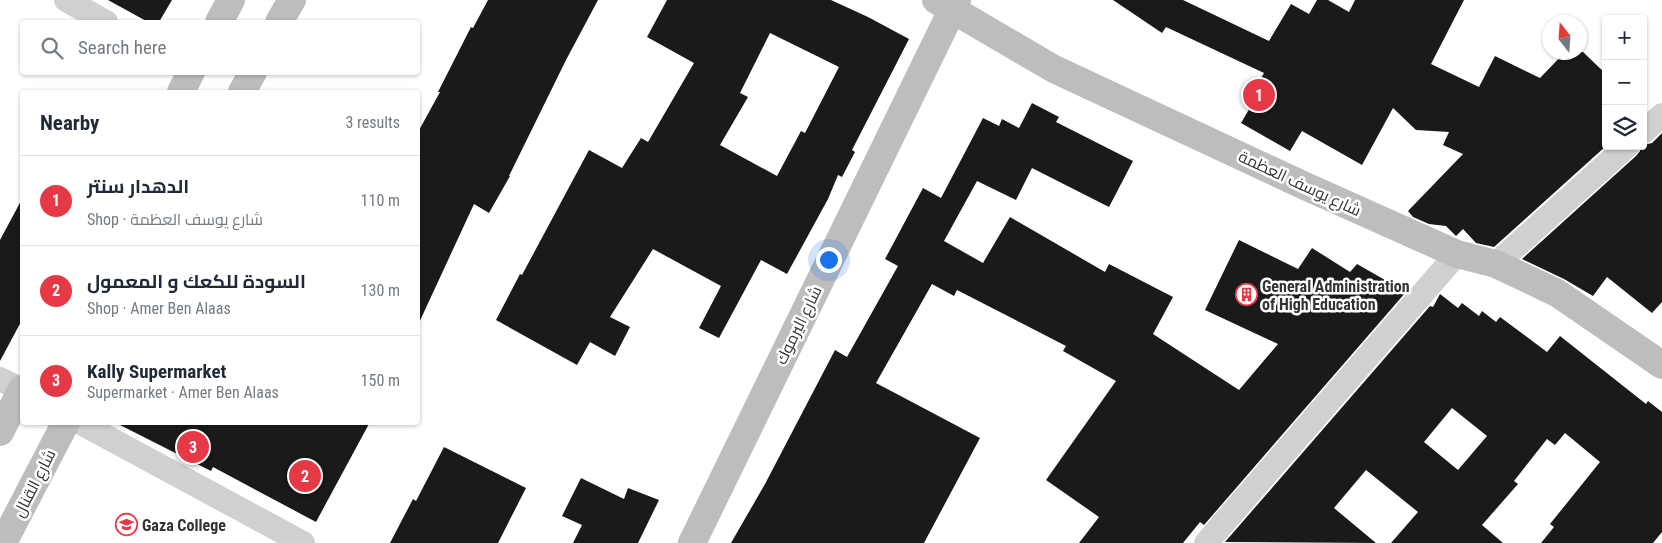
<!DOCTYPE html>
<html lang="en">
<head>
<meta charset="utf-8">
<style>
  :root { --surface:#fff; --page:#f2f2f3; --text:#1f2937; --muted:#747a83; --line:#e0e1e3; --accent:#e63946 }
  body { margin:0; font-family:"Roboto Condensed",Cairo,sans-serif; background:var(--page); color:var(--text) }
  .controls { position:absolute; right:15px; top:15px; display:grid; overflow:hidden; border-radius:5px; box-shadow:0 1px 4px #0004 }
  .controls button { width:45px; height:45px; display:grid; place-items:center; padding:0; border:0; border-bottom:1px solid var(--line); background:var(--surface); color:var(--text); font:25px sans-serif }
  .compass { position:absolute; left:1542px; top:15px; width:45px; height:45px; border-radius:50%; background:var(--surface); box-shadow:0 1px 4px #0004; rotate:343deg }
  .you { position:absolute; left:828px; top:259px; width:18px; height:18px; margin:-12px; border:4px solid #fff; border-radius:50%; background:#1a73e8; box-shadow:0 0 0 8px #1a73e833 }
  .badge { display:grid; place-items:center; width:32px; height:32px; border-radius:50%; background:var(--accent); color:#fff; font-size:16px; font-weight:700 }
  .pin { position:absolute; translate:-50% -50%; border:2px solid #fff; box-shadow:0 1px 5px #0006 }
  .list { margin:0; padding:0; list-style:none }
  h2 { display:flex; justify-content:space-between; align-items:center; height:65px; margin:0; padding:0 20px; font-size:21px }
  h2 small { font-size:16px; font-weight:400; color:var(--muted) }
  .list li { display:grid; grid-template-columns:32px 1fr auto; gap:15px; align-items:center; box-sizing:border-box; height:90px; padding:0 20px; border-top:1px solid var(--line) }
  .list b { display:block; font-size:19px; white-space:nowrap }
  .list p { margin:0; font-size:16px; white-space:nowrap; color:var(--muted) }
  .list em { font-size:16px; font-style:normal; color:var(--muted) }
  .icon { flex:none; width:28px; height:28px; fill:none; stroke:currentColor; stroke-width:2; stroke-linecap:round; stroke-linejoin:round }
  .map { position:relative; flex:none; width:1662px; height:543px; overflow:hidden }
  .search { position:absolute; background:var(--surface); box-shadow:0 1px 4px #0004; left:20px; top:20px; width:400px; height:55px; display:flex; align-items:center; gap:12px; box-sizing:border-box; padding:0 18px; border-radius:5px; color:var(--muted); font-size:19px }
  .panel { position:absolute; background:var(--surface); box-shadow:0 1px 4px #0004; left:20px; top:90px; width:400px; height:335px; border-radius:5px }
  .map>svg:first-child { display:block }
  .building { fill:#1a1a1a; fill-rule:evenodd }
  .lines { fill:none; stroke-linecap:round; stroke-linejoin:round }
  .street { stroke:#d0d0d0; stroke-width:24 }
  .secondary { stroke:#bdbdbd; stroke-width:28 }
  .labels { text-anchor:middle; stroke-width:5; stroke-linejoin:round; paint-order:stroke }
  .street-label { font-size:16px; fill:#333; stroke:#fff }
  .poi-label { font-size:16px; font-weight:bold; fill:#333; stroke:#fff; text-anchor:start }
</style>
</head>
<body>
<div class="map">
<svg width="1662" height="543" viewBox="0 0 1662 543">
  <rect width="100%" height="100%" fill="#fff"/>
  <g class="building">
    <polygon points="108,0 172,0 159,22 148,22"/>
    <polygon points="488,0 598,0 566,60 509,176 510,176 489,213 474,204 418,325 418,132 440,92 438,92 471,27 473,28"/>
    <path d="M667,0h164l37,17 41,22 -57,111 3,2 -13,25 -4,-2 -10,24 -41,75 -26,-14 -42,78 -20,-10 22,-42 -68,-37 -43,68 20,10 -15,29 -25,-14 -13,23 -81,-45 24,-46 2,1 67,-125 33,18 19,-30 7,4 46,-79 -47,-26zM770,33l69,34 -34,66 -4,-2 -24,45 -57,-31 28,-48 -8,-4z"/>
    <polygon points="1113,0 1183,0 1269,41 1291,4 1309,14 1317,0 1328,0 1349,12 1355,0 1464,0 1431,64 1479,87 1495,56 1540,78 1565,52 1583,52 1606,74 1606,146 1494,247 1476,243 1463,229 1456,236 1446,226 1429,224 1413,217 1408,211 1463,154 1443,145 1449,132 1416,130 1393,108 1362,165 1302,131 1290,151 1241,123 1261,89 1256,87 1264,73 1166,27 1162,33"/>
    <polygon points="1032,103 1059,117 1056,122 1133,161 1109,207 1032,168 1016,200 977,181 944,241 983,263 1010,217 1105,272 1109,264 1173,297 1153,334 1239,390 1278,344 1205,310 1239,240 1298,269 1312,248 1350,272 1357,264 1406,292 1204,525 1200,522 1183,543 1079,543 1099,517 1046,480 1116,381 1063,351 1066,346 957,290 954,296 932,284 876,383 980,438 924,543 731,543 765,484 835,350 847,357 898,266 885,259 923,188 941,198 983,118 999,126 1002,119 1019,128"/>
    <polygon points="1662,133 1662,302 1652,313 1607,277 1593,296 1564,279 1522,259 1636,156 1640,151 1640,146 1652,143"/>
    <polygon points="22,199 22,320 0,361 0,240"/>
    <path d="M1440,294l18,14 4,-5 17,13 3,-5 14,11 4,-5 47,35 13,-16 86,68 2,-3 14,11v120l-9,11h-112l13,-16 -4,-3 50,-62 -35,-29 -10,12 -8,-6 -33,42 4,3 -36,41 21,18h-112l27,-31 -52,-42 -32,38 42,35 -151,-1 205,-236 3,1zM1452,408l35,28 -29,34 -34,-28z"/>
    <polygon points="114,422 370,422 316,522 213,467 211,471"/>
    <polygon points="444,447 526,488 498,543 390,543 413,499 416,501"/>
    <polygon points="581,478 624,499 628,488 659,500 638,543 573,543 582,525 562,516"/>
  </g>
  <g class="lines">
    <g class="street">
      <polyline points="66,0 106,22"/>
      <polyline points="1643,132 1662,115"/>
      <polyline points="1496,264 1627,146"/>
      <polyline points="0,379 22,390"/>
      <polyline points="79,422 303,543"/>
      <polyline points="1206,543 1457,254"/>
    </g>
    <g class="secondary">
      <polyline points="936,0 1054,69 1305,186 1457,254 1496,264 1557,293 1662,365"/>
      <polyline points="219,22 231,0"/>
      <polyline points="279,22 292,0"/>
      <polyline points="181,92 191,72"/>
      <polyline points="242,92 253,72"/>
      <polyline points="0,432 22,389"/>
      <polyline points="3,543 66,422"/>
      <polyline points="692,543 957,0"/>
    </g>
  </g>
  <defs>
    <symbol id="building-ring" viewBox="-11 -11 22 22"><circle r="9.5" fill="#fff" stroke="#e63946" stroke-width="1.5"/><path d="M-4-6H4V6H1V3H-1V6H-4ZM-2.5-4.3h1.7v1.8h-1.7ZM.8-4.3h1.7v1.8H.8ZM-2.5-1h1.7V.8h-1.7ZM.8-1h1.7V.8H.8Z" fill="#e63946"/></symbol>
    <symbol id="school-ring" viewBox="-11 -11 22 22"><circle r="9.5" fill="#fff" stroke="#e63946" stroke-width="1.5"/><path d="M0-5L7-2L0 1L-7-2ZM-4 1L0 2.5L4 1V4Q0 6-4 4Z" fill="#e63946"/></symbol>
  </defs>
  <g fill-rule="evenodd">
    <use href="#building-ring" x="1234" y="282" width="25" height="25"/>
    <use href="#school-ring" x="114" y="512" width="25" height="25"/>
  </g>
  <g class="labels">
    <g class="street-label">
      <text transform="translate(1300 183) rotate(25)" y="6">شارع يوسف العظمة</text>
      <text transform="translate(798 325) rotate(-64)" y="6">شارع اليرموك</text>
      <text transform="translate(34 483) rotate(-63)" y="6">شارع القنال</text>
    </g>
    <g class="poi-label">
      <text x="1262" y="292">General Administration<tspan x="1262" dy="18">of High Education</tspan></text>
      <text x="142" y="531">Gaza College</text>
    </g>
  </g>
</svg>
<div class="controls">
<button>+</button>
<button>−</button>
<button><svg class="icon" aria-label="layers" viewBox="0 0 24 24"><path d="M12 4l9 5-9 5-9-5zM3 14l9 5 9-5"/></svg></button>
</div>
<svg class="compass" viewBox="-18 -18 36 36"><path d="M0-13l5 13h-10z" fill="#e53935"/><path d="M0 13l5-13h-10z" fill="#747a83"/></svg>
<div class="you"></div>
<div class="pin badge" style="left:1259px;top:95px">1</div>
<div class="pin badge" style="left:305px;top:476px">2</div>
<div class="pin badge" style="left:193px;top:447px">3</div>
<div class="search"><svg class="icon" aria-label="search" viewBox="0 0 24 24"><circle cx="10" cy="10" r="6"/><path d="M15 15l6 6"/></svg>Search here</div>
<section class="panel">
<h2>Nearby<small>3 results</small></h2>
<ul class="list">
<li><span class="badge">1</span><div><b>الدهدار سنتر</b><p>Shop · شارع يوسف العظمة</p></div><em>110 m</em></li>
<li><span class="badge">2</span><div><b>السودة للكعك و المعمول</b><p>Shop · Amer Ben Alaas</p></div><em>130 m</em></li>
<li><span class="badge">3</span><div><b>Kally Supermarket</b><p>Supermarket · Amer Ben Alaas</p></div><em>150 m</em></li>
</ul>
</section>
</div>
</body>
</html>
